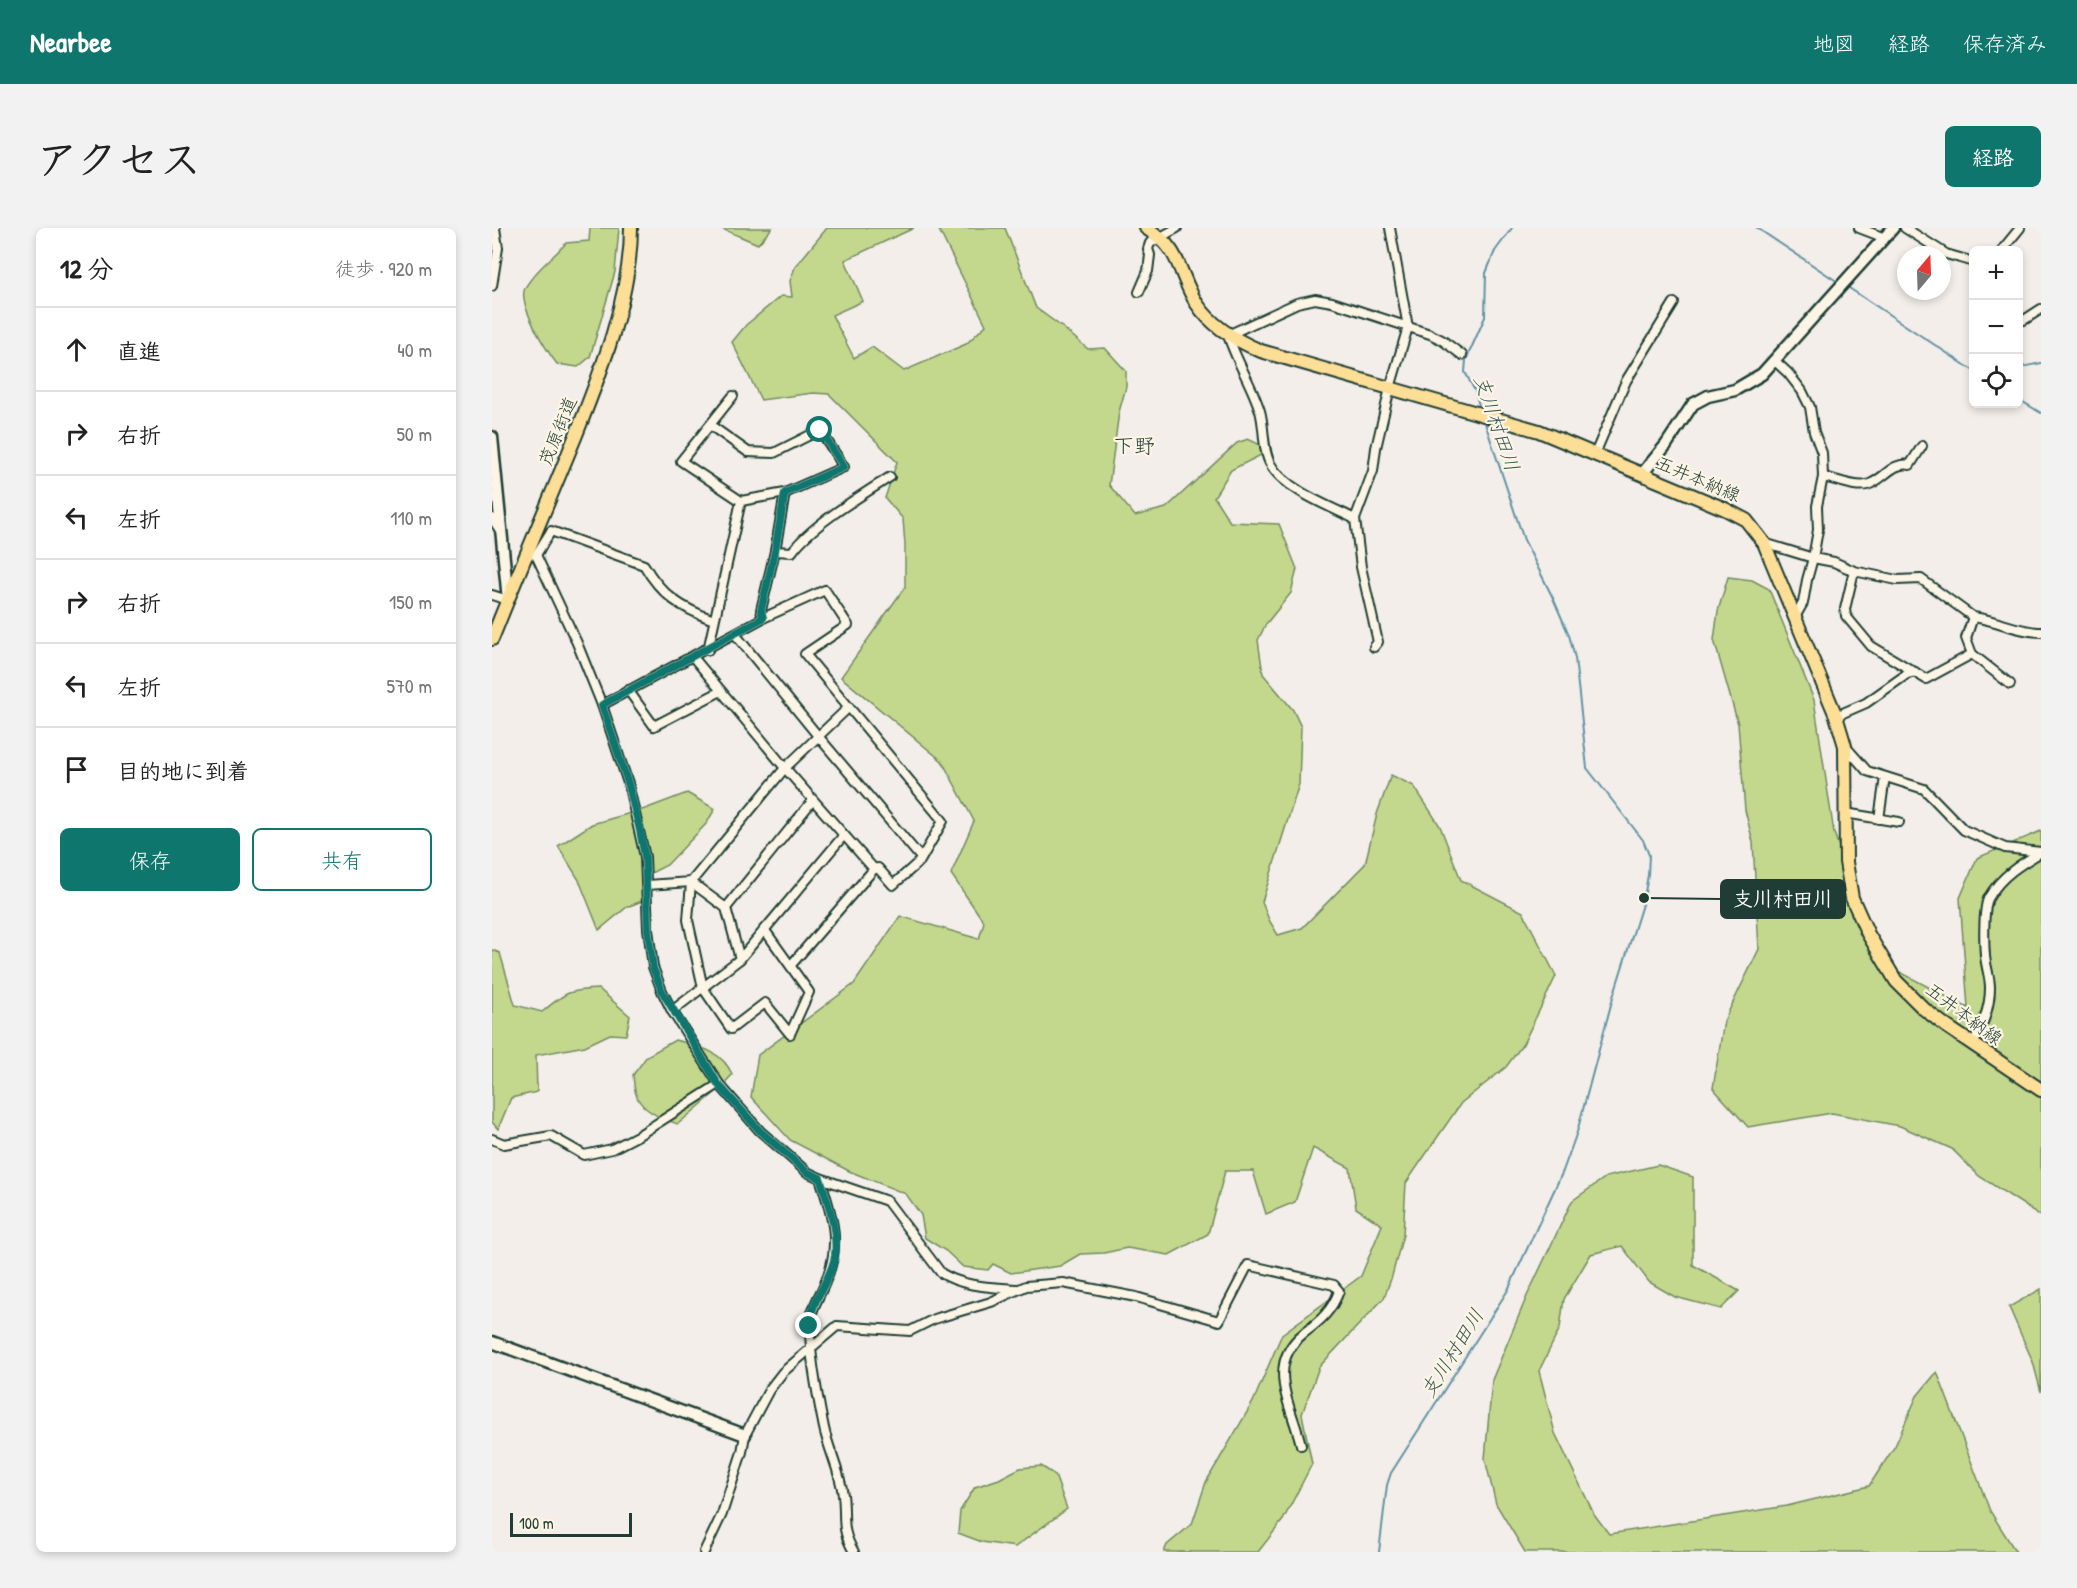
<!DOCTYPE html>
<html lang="ja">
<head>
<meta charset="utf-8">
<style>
  :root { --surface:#fff; --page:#f2f2f2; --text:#222; --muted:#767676; --line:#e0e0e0; --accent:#0f766e }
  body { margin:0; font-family:"Patrick Hand","Klee One",sans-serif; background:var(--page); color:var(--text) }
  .controls { position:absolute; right:18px; top:18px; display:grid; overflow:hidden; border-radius:9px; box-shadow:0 3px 9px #0003 }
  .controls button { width:54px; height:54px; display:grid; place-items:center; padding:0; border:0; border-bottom:2px solid var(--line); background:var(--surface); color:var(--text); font:30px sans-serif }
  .compass { position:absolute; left:1405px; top:18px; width:54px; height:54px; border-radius:50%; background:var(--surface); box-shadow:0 3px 9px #0003; rotate:19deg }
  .scale { position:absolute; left:18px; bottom:15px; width:122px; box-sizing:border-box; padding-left:6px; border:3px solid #1f3d34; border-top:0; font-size:16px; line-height:21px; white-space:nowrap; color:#1f3d34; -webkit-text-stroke:4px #fcf5e5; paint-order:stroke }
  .stop { position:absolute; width:18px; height:18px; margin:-14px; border:4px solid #0f766e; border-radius:50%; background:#fff }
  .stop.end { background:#0f766e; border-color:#fff; box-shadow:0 2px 6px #0008 }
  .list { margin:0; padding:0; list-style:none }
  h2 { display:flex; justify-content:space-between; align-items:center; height:78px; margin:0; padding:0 24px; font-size:26px }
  h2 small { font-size:20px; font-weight:400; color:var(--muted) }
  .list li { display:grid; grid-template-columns:39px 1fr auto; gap:18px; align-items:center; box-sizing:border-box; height:84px; padding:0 24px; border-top:2px solid var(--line) }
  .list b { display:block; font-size:22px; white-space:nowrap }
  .list em { font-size:20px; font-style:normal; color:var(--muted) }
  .actions { display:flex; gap:12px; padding:18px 24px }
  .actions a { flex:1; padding:14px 0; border:2px solid var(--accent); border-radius:9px; text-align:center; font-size:21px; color:var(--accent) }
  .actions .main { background:var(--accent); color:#fff }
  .icon { flex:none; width:33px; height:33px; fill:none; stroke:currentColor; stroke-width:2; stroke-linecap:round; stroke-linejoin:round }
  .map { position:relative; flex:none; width:1549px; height:1324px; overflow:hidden; border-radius:9px }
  header { display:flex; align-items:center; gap:36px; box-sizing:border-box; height:84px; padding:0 30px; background:var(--accent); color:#fff }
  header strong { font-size:28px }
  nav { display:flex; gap:33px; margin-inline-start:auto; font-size:21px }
  .intro { display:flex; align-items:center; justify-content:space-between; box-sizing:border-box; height:144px; padding:0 36px }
  h1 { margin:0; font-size:42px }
  .button { padding:15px 27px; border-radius:9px; background:var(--accent); color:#fff; font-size:21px; font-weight:700 }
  main { display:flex; gap:36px; padding:0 36px }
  aside { flex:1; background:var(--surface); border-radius:9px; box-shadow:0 3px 9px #0003 }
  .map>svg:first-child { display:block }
  .green { fill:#c3d88d; stroke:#718a60; stroke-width:1.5 }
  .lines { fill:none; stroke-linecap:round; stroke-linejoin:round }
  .stream { stroke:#6392a4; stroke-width:2 }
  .street-casing { stroke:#1f3d34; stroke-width:12 }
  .secondary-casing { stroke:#1f3d34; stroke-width:15 }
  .primary-casing { stroke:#1f3d34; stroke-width:16 }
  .street { stroke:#fcf5e5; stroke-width:8 }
  .secondary { stroke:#fcf5e5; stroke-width:10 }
  .primary { stroke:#fdde96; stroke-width:12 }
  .route { stroke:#0f766e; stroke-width:8 }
  .labels { text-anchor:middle; stroke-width:4.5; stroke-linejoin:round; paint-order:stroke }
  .street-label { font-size:18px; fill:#1f3d34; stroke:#fcf5e5 }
  .water-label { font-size:20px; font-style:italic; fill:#365959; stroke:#fcf5e5 }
  .quarter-label { font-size:21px; fill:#1f3d34; stroke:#fcf5e5 }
  .leader { fill:none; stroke:#1f3d34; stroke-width:2 }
  .callout-dot { fill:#1f3d34; stroke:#fcf5e5; stroke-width:2 }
  .callout { fill:#1f3d34; stroke:#1f3d34; stroke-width:2 }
  .callout-label { font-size:20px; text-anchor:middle; font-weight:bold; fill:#fff }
</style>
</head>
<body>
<header>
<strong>Nearbee</strong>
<nav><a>地図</a><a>経路</a><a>保存済み</a></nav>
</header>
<div class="intro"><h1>アクセス</h1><a class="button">経路</a></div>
<main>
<aside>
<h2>12 分<small>徒歩 · 920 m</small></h2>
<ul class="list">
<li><svg class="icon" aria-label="ahead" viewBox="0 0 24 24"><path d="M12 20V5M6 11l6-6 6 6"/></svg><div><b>直進</b></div><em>40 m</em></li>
<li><svg class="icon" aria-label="right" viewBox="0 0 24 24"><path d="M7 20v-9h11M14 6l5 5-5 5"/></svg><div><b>右折</b></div><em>50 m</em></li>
<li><svg class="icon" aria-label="left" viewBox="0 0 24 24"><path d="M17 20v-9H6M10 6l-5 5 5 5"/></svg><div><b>左折</b></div><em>110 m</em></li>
<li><svg class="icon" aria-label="right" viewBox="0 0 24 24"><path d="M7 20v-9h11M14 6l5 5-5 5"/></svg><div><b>右折</b></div><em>150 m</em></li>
<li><svg class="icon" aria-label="left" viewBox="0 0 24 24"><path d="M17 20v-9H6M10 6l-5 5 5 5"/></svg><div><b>左折</b></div><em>570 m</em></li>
<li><svg class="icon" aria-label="arrive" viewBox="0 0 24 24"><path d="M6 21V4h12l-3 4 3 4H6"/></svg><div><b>目的地に到着</b></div></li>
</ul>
<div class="actions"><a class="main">保存</a><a>共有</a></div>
</aside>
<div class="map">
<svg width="1549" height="1324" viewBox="0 0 1549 1324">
  <rect width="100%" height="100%" fill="#f3eee9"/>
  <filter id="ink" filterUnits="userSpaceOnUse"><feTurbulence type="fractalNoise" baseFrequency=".0167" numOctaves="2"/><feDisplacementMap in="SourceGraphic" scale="12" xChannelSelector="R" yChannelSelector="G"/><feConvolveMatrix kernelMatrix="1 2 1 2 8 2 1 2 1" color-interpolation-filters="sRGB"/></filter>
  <g filter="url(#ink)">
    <g class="green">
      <path d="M98,0h29l-4,44 -25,85 -12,10 -21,-3c-10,-13 -40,-60 -32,-76 10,-18 28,-30 41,-45l23,-2z"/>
      <polygon points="228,0 280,0 266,16"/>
      <polygon points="335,0 422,0 353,32 371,73 340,87 362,130 380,119 412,143 474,116 494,97 446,0 513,0 544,80 570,99 596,121 613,120 634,143 634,159 627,184 617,257 643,288 674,280 745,215 756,211 779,222 739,242 722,269 738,294 787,296 805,341 799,365 774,396 766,412 771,446 801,482 809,499 807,556 770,674 777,692 786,707 810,700 873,636 885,586 899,547 922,558 948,598 969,652 1031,684 1064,748 1031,816 1014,839 969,875 914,955 911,1007 900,1048 892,1070 827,1139 810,1186 820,1236 791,1292 766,1324 672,1324 675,1317 700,1296 714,1254 761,1174 790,1106 869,1048 890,997 864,980 858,940 821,920 803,974 774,986 761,943 733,943 716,1006 677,1027 635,1020 612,1025 588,1026 568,1038 519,1045 501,1036 496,1042 471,1039 454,1023 433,1010 429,987 414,966 357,943 298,912 259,869 266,827 362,756 408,688 487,711 492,694 459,646 482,593 450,533 349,449 413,359 413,317 411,291 393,270 405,234 337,166 321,165 269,172 240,114 254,97 289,68 300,69 298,53 303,39"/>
      <polygon points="1236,349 1260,352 1277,361 1322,472 1342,605 1389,734 1476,780 1468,670 1485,630 1549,603 1549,988 1487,948 1460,921 1408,898 1340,885 1256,899 1221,860 1232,793 1267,721 1261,614 1253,582 1246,496 1222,412 1226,383"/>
      <polygon points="195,565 223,581 214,596 175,637 149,650 150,673 135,679 107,702 87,652 66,618 100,596 153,581"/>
      <path d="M0,722l8,3 15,52 27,7c24,-20 26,-22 57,-23l31,27 -4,19 -16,-1 -25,12 -49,9 1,37 -26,6 -13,31 -6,-7z"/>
      <path d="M183,812c22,6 49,11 57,35l-16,17 -38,32c-13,-4 -33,-12 -40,-25 -4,-6 -4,-17 -5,-24l14,-19z"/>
      <polygon points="1166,937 1201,949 1201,1037 1247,1063 1229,1081 1183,1069 1157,1054 1130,1018 1099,1026 1072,1071 1068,1100 1047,1143 1063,1205 1102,1286 1117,1306 1295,1278 1377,1258 1403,1218 1425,1168 1445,1144 1498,1283 1524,1324 1033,1324 1004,1276 993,1231 1000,1152 1035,1068 1080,973 1114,949"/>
      <polygon points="1549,1061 1549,1164 1541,1134 1517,1079"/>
      <polygon points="549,1238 563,1247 575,1281 523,1319 490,1314 466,1305 468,1283 483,1259 507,1251 528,1240"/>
    </g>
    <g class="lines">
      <g class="stream">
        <polyline points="1265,0 1346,54"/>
        <polyline points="1354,58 1482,143"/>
        <polyline points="1526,140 1549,135"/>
        <polyline points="1526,171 1549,185"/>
        <polyline points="988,181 983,163 973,144 974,132 993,89 994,45 1003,23 1020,0"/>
        <polyline points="887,1324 895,1257 899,1245 1016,1062 1071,943 1085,904 1121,769 1152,670 1156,647 1157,627 1151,612 1095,540 1083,430 1077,407 1061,370 1032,312 992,192"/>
      </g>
      <defs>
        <g id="street">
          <polyline points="1367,0 1393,10"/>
          <polyline points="1413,0 1454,26 1482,34"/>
          <polyline points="1510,22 1528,0"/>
          <polyline points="0,58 6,20 3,0"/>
          <polyline points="647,64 656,43 658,27 656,21 658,15 685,0"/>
          <polyline points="1526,92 1532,92 1549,81"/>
          <polyline points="1283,133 1296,145 1310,163 1318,179 1322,204 1330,225 1331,249 1325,278 1326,302 1321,330 1315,352 1311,375 1303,389"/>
          <polyline points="218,197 256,224 282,225 328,202 352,239 293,265 249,273 189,233 241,168"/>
          <polyline points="1103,226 1134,153 1182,75"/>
          <path d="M1331,249c13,2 31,11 44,8 16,-4 25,-24 43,-20l12,-19"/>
          <polyline points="0,290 9,304"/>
          <path d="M863,291c-24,-12 -71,-30 -84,-54 -9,-15 -6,-37 -11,-54 -8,-26 -24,-50 -32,-76l69,-32 18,-4 17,3 98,32 12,6 20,15"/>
          <path d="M1272,315l49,15 21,4 20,9 43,9 24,-1 52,38c24,3 45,15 68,15"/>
          <path d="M283,323l17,1c18,-26 70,-57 98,-75"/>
          <path d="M39,326l5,1 15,-24 93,34c18,31 37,43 70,55"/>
          <path d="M44,327l41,88 25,62 26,78 17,74 3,72 5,38 9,24 10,20 47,73 41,47 47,41 13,6 67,23 54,72c22,14 50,14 75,16"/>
          <polyline points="1362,343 1353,381 1354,388 1379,418 1434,451 1480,426"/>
          <polyline points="0,367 16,372"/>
          <polyline points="1481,389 1474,410 1480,426 1518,456"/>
          <polyline points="271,390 269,382 283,323 293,265"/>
          <polyline points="243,406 326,508 429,630"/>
          <polyline points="882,419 886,414 869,339 863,291 881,243 884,220 898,160 916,99 898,0"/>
          <polyline points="216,422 249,273"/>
          <polyline points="136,462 162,498 229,463"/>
          <polyline points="110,477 271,390 333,362 356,397 313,426 451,593 428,633 401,657 386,640 382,641 293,540 201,429"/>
          <polyline points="1344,488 1374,475 1415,446 1423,444"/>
          <polyline points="1354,519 1375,543 1432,561 1472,602 1513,620 1549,624"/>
          <polyline points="1353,585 1407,594"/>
          <polyline points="1387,591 1393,549"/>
          <polyline points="155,657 199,654 234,680 248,731"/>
          <polyline points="234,680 321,572"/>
          <polyline points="272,701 317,764 298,806 273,775 239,801 211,760 196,692 199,654 293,540 356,480"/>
          <polyline points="299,737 382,641"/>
          <polyline points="180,783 248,731 352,607"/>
          <path d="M1481,817c9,-19 17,-36 17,-57 0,-11 -4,-21 -5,-32 -1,-13 -2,-50 4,-59 12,-21 32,-33 52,-45"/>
          <polyline points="0,911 12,916 59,908 92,927 120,921 147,907 227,856"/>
          <path d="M328,950c13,39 22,68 4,107 -6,14 -15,28 -14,43 0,30 8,71 14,100 5,23 16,43 19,67 3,25 -3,33 11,57"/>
          <path d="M212,1324l18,-38 20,-62 3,-17 24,-45 14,-18 54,-46 73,5 24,-12 57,-17 35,-16 37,-3 73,14 83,24 29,-56 86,20 5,6c-7,20 -19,30 -35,42 -40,32 -12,73 -3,112"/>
        </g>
        <g id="secondary">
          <polyline points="0,209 16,372"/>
          <polyline points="1150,246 1174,217 1201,176 1216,168 1243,162 1270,146 1401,0"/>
          <polyline points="0,1114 253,1207"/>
        </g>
        <g id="primary">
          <path d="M654,0c36,21 32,46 51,76 15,23 40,37 64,47l278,80 186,78 21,11 18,23 72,173 9,30 1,116 6,36 16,36 28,47 28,28 22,17 95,64"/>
          <path d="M0,411c27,-68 56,-136 84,-204 25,-63 55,-138 55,-207"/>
        </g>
      </defs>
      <use href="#street" class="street-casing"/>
      <use href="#secondary" class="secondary-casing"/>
      <use href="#primary" class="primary-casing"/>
      <use href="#street" class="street"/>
      <use href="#secondary" class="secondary"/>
      <use href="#primary" class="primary"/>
    </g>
  </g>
  <g class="lines" filter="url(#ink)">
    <path class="route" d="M317,1098c2,-6 3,-12 4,-18 6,-17 19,-33 22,-52 3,-25 -7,-54 -15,-78l-13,-6 -47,-41 -42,-47 -56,-93 -9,-23 -5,-38 -3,-73 -5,-27 -12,-47 -26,-78 161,-87 -2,-8 14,-59 10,-58 59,-26 -24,-37"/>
  </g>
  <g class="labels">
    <g class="street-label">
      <text transform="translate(66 203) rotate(-68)" y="6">茂原街道</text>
      <text transform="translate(1206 251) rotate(23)" y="6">五井本納線</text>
      <text transform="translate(1472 786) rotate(37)" y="6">五井本納線</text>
    </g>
    <g class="water-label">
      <text transform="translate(1005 195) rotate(71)" y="7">支川村田川</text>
      <text transform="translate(960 1125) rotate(-58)" y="7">支川村田川</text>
    </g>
    <g class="quarter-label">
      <text x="642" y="225">下野</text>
    </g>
  </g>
  <path class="leader" d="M1152 670L1229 671"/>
  <circle class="callout-dot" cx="1152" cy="670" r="6"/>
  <rect class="callout" x="1229" y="652" width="124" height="38" rx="6"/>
  <g class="callout-label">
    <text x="1291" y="678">支川村田川</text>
  </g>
</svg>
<div class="controls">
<button>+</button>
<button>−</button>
<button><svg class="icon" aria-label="locate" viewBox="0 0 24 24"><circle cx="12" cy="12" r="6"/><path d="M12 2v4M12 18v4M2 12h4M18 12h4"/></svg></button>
</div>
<svg class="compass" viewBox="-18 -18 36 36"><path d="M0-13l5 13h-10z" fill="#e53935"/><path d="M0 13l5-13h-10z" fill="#767676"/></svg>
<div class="scale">100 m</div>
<div class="stop" style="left:328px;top:202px"></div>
<div class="stop end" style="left:317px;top:1098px"></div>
</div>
</main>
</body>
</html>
